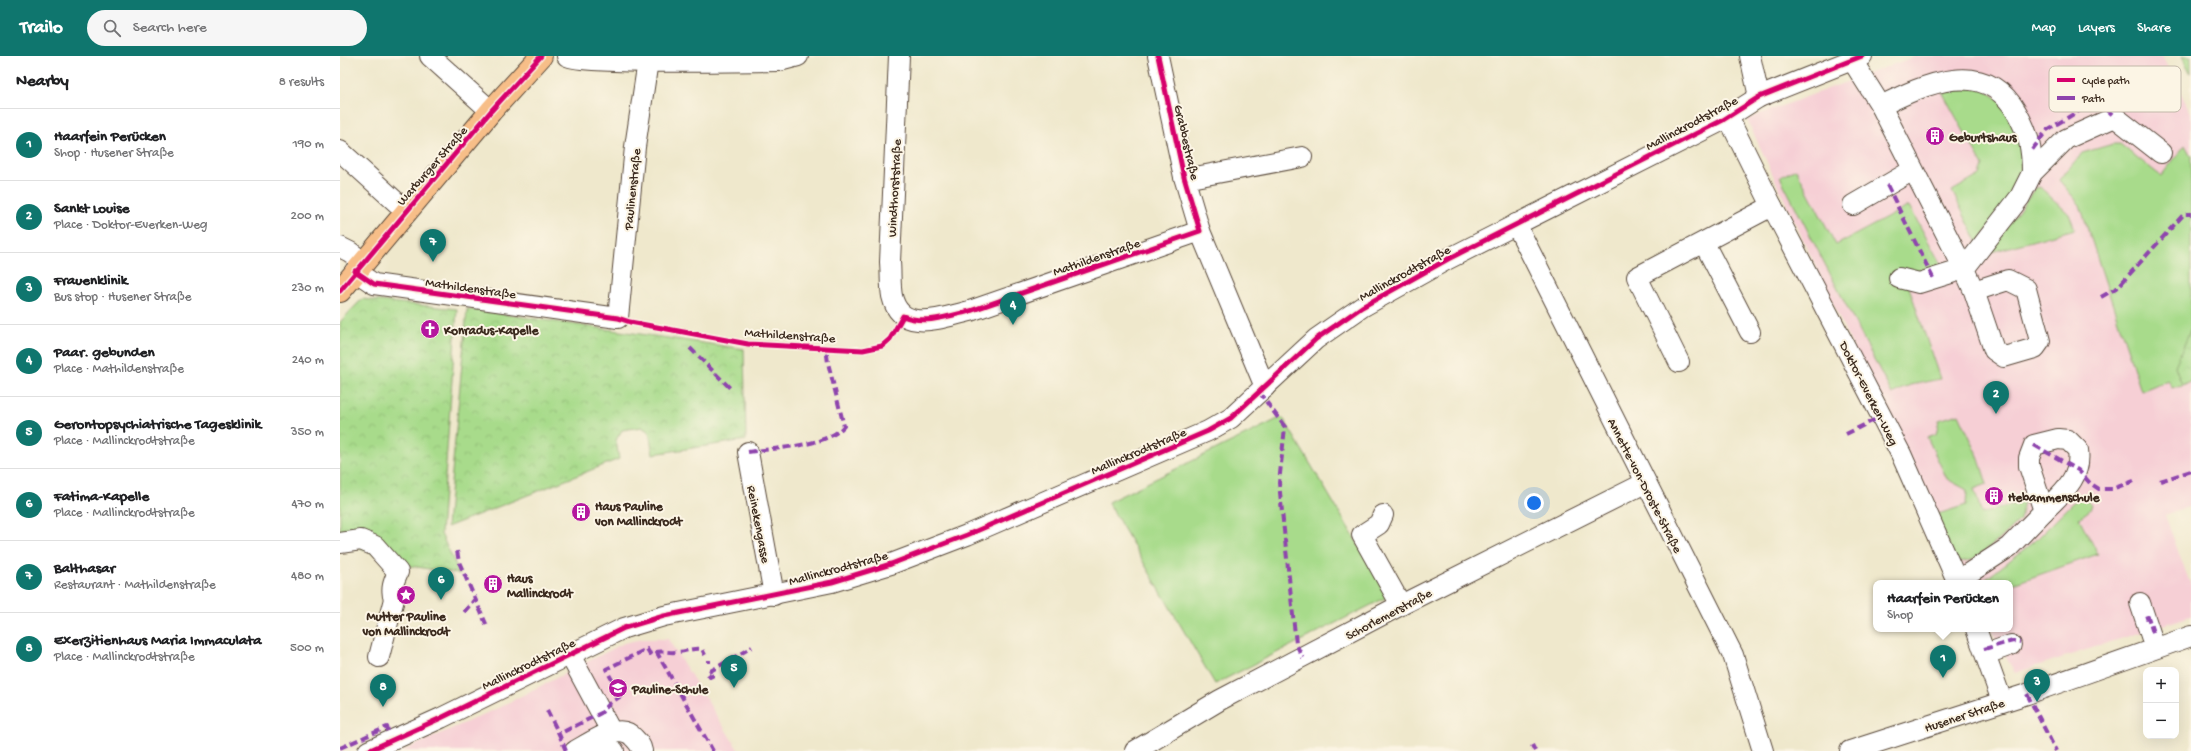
<!DOCTYPE html>
<html lang="en">
<head>
<meta charset="utf-8">
<style>
  :root { --surface:#fff; --page:#f6f6f6; --text:#202124; --muted:#757577; --line:#e0e0e0; --accent:#0f766e }
  body { margin:0; font-family:"Gochi Hand",sans-serif; background:var(--page); color:var(--text) }
  .controls { position:absolute; right:12px; bottom:12px; display:grid; overflow:hidden; border-radius:8px; box-shadow:0 4px 16px #0002 }
  .controls button { width:36px; height:36px; display:grid; place-items:center; padding:0; border:0; border-bottom:1px solid var(--line); background:var(--surface); color:var(--text); font:20px sans-serif }
  .you { position:absolute; left:1194px; top:447px; width:14px; height:14px; margin:-10px; border:3px solid #fff; border-radius:50%; background:#1a73e8; box-shadow:0 0 0 6px #1a73e833 }
  .badge { display:grid; place-items:center; width:26px; height:26px; border-radius:50%; background:var(--accent); color:#fff; font-size:13px; font-weight:700 }
  .pin { position:absolute; translate:-50% -33px; filter:drop-shadow(0 1px 2px #0008) }
  .pin::after { content:''; position:absolute; top:21px; width:14px; height:12px; background:inherit; clip-path:polygon(0 0,100% 0,50% 100%) }
  .popup { position:absolute; left:1533px; top:524px; width:140px; height:52px; box-sizing:border-box; display:grid; place-content:center; border-radius:8px; background:var(--surface); filter:drop-shadow(0 1px 3px #0005); font-size:13px; white-space:nowrap; color:var(--muted) }
  .popup b { font-size:15px; color:var(--text) }
  .popup::after { content:''; position:absolute; left:50%; top:100%; margin-left:-8px; border:8px solid transparent; border-top-color:var(--surface) }
  .list { margin:0; padding:0; list-style:none }
  h2 { display:flex; justify-content:space-between; align-items:center; height:52px; margin:0; padding:0 16px; font-size:17px }
  h2 small { font-size:13px; font-weight:400; color:var(--muted) }
  .list li { display:grid; grid-template-columns:26px 1fr auto; gap:12px; align-items:center; box-sizing:border-box; height:72px; padding:0 16px; border-top:1px solid var(--line) }
  .list b { display:block; font-size:15px; white-space:nowrap }
  .list p { margin:0; font-size:13px; white-space:nowrap; color:var(--muted) }
  .list em { font-size:13px; font-style:normal; color:var(--muted) }
  .icon { flex:none; width:22px; height:22px; fill:none; stroke:currentColor; stroke-width:2; stroke-linecap:round; stroke-linejoin:round }
  .map { position:relative; flex:none; width:1851px; height:695px; overflow:hidden }
  header { display:flex; align-items:center; gap:24px; box-sizing:border-box; height:56px; padding:0 20px; background:var(--accent); color:#fff }
  header strong { font-size:19px }
  nav { display:flex; gap:22px; margin-inline-start:auto; font-size:14px }
  .search { width:280px; height:36px; background:var(--page); display:flex; align-items:center; gap:10px; box-sizing:border-box; padding:0 14px; border-radius:22px; color:var(--muted); font-size:15px }
  main { display:flex }
  aside { flex:1; background:var(--surface) }
  .map>svg:first-child { display:block }
  .built { fill:#f6cfd5 }
  .grass { fill:#a8db8b; stroke:#728254 }
  .park { fill:url(#park-crowns); stroke:#728254 }
  .lines { fill:none; stroke-linecap:round; stroke-linejoin:round }
  .minor-casing { stroke:#564638; stroke-width:22 }
  .major-casing { stroke:#564638; stroke-width:24 }
  .minor { stroke:#fff; stroke-width:20 }
  .major { stroke:#f7be88; stroke-width:22 }
  .quiet { stroke:#8e44ad; stroke-width:4; stroke-dasharray:8 4; stroke-linecap:butt }
  .cycleway-casing { stroke:#fcf5e5; stroke-width:8 }
  .cycleway { stroke:#d6006c; stroke-width:5 }
  .labels { text-anchor:middle; stroke-width:4; stroke-linejoin:round; paint-order:stroke }
  .street-label { font-size:13px; fill:#3b2a1e; stroke:#fcf5e5 }
  .poi-label { font-size:13px; font-weight:bold; fill:#3b2a1e; stroke:#fcf5e5; text-anchor:start }
  .key { fill:#fcf5e5; stroke:#c2b8a9; stroke-width:1 }
  .key-label { font-size:11px; fill:#3b2a1e }
</style>
</head>
<body>
<header>
<strong>Trailo</strong>
<div class="search"><svg class="icon" aria-label="search" viewBox="0 0 24 24"><circle cx="10" cy="10" r="6"/><path d="M15 15l6 6"/></svg>Search here</div>
<nav><a>Map</a><a>Layers</a><a>Share</a></nav>
</header>
<main>
<aside>
<h2>Nearby<small>8 results</small></h2>
<ul class="list">
<li><span class="badge">1</span><div><b>Haarfein Perücken</b><p>Shop · Husener Straße</p></div><em>190 m</em></li>
<li><span class="badge">2</span><div><b>Sankt Louise</b><p>Place · Doktor-Everken-Weg</p></div><em>200 m</em></li>
<li><span class="badge">3</span><div><b>Frauenklinik</b><p>Bus stop · Husener Straße</p></div><em>230 m</em></li>
<li><span class="badge">4</span><div><b>Paar. gebunden</b><p>Place · Mathildenstraße</p></div><em>240 m</em></li>
<li><span class="badge">5</span><div><b>Gerontopsychiatrische Tagesklinik</b><p>Place · Mallinckrodtstraße</p></div><em>350 m</em></li>
<li><span class="badge">6</span><div><b>Fatima-Kapelle</b><p>Place · Mallinckrodtstraße</p></div><em>470 m</em></li>
<li><span class="badge">7</span><div><b>Balthasar</b><p>Restaurant · Mathildenstraße</p></div><em>480 m</em></li>
<li><span class="badge">8</span><div><b>Exerzitienhaus Maria Immaculata</b><p>Place · Mallinckrodtstraße</p></div><em>500 m</em></li>
</ul>
</aside>
<div class="map">
<svg width="1851" height="695" viewBox="0 0 1851 695">
  <defs>
    <pattern id="park-crowns" width="20" height="18" patternUnits="userSpaceOnUse"><rect width="20" height="18" fill="#a8db8b"/><path d="M2 6a3 3 0 1 1 6 0M12 15a3 3 0 1 1 6 0" fill="none" stroke="#92bc78"/></pattern>
  </defs>
  <rect width="100%" height="100%" fill="#fcf5e5"/>
  <filter id="ink" filterUnits="userSpaceOnUse"><feTurbulence type="fractalNoise" baseFrequency=".025" numOctaves="2"/><feDisplacementMap in="SourceGraphic" scale="8" xChannelSelector="R" yChannelSelector="G"/><feConvolveMatrix kernelMatrix="1 2 1 2 8 2 1 2 1" color-interpolation-filters="sRGB"/></filter>
  <filter id="wash" filterUnits="userSpaceOnUse"><feTurbulence type="fractalNoise" baseFrequency=".012" numOctaves="4" result="noise"/><feDisplacementMap in="SourceGraphic" scale="16" xChannelSelector="R" yChannelSelector="G"/><feGaussianBlur stdDeviation="0.9" result="paint"/><feColorMatrix in="noise" values="0 0 0 0 0 0 0 0 0 0 0 0 0 0 0 0 0 1.4 0 .05"/><feComposite in="paint" operator="in"/></filter>
  <g filter="url(#wash)">
    <rect width="100%" height="100%" fill="#efe8cc"/>
    <g class="built">
      <polygon points="1576,0 1822,0 1851,57 1851,450 1825,459 1851,530 1851,560 1675,617 1650,573 1670,573 1670,527 1624,527 1614,509 1407,63"/>
      <polygon points="302,583 328,583 399,695 62,695 158,652 284,587"/>
    </g>
    <g class="grass">
      <polygon points="1842,0 1851,0 1851,18"/>
      <polygon points="1642,32 1668,49 1682,74 1687,116 1638,187 1612,135 1640,119 1643,110 1601,34"/>
      <polygon points="1773,88 1780,88 1821,120 1845,89 1851,100 1851,326 1832,332 1828,324 1801,335 1740,149 1719,124 1742,97"/>
      <polygon points="1456,113 1496,189 1569,150 1604,214 1567,225 1600,323 1570,329 1552,338 1440,121"/>
      <polygon points="1700,131 1729,158 1735,173 1648,197 1695,132"/>
      <polygon points="1619,358 1637,397 1647,428 1634,433 1642,458 1684,445 1680,464 1659,484 1632,504 1617,506 1595,459 1626,449 1627,434 1607,423 1587,381 1596,378 1599,364"/>
      <polygon points="940,362 943,362 1049,540 875,628 768,446"/>
      <polygon points="1737,443 1746,443 1752,448 1750,454 1739,462 1758,498 1670,529 1670,527 1641,527 1697,483"/>
    </g>
    <g class="park">
      <polygon points="22,243 117,253 101,478 120,518 53,507 0,482 0,266"/>
      <polygon points="127,253 404,293 406,384 313,398 309,376 302,371 282,374 276,384 279,403 107,471"/>
      <polygon points="1851,273 1851,325 1842,329 1835,310"/>
    </g>
  </g>
  <g filter="url(#ink)">
    <g class="lines">
      <defs>
        <g id="minor">
          <polyline points="90,0 151,55"/>
          <path d="M227,0c12,9 185,5 212,5l19,-5"/>
          <path d="M559,0l-9,206c1,11 0,23 2,34 9,39 51,21 78,15l230,-80"/>
          <polyline points="818,0 844,121 860,175 925,331"/>
          <polyline points="1410,0 1419,41"/>
          <polyline points="1512,4 1541,50 1624,213 1680,141 1692,117 1726,83 1775,61 1821,97"/>
          <path d="M1541,50c44,-22 104,-50 136,7 12,22 15,35 15,60"/>
          <polyline points="1388,61 1432,150 1561,398 1618,527"/>
          <polyline points="0,95 66,155"/>
          <polyline points="844,121 850,122 962,101"/>
          <polyline points="1513,149 1573,114"/>
          <polyline points="1176,168 1393,599 1423,695"/>
          <polyline points="1364,187 1410,276"/>
          <polyline points="0,191 10,196 23,206"/>
          <polyline points="15,215 34,228 278,262 295,91 308,5"/>
          <polyline points="1559,222 1579,227 1624,213 1634,235 1654,294 1664,301 1695,292 1700,285 1686,233 1668,224 1634,235"/>
          <polyline points="1339,306 1297,221 1432,150"/>
          <path d="M1718,383l10,1 10,10c4,28 -16,43 -34,61l-15,-45v-8l5,-13z"/>
          <polyline points="408,396 434,539"/>
          <polyline points="1043,459 1039,468 1022,479 1061,549"/>
          <path d="M0,487l21,-3 14,6 23,26c-4,9 -8,17 -4,27l-15,58"/>
          <polyline points="1617,525 1669,491 1704,455"/>
          <polyline points="1800,547 1815,592"/>
          <polyline points="1636,573 1662,645"/>
          <polyline points="1646,598 1671,589"/>
          <polyline points="230,599 272,677"/>
          <polyline points="246,689 260,688 274,695"/>
          <polyline points="28,695 101,662 284,572 324,560 492,526 551,508 627,479 868,375 891,362 976,283 1022,251 1108,203 1383,64 1419,41 1522,0"/>
          <path d="M235,695c15,-8 45,-31 59,-13 4,4 7,7 8,13"/>
          <polyline points="795,695 880,644 1061,549 1305,427"/>
          <polyline points="1510,695 1687,638 1851,580"/>
        </g>
        <polyline id="major" points="0,235 151,55 201,0"/>
      </defs>
      <use href="#minor" class="minor-casing"/>
      <use href="#major" class="major-casing"/>
      <use href="#minor" class="minor"/>
      <use href="#major" class="major"/>
      <g class="quiet">
        <polyline points="1692,94 1707,74 1757,44 1775,61"/>
        <polyline points="1547,129 1593,222"/>
        <polyline points="1761,241 1777,232 1844,158 1851,158"/>
        <polyline points="350,292 390,332"/>
        <polyline points="919,336 945,371 939,427 956,588 963,602"/>
        <polyline points="1506,378 1538,362"/>
        <polyline points="1694,389 1738,414 1750,427 1759,433 1772,433 1794,425"/>
        <path d="M408,396c25,-4 79,-5 96,-26l-16,-63 -2,-16"/>
        <polyline points="1820,425 1851,415"/>
        <polyline points="117,495 119,506 147,570"/>
        <polyline points="124,556 135,543"/>
        <polyline points="1805,562 1808,561 1814,580"/>
        <polyline points="1644,593 1673,585 1680,586"/>
        <polyline points="316,595 373,695 377,695"/>
        <polyline points="369,604 369,607"/>
        <polyline points="374,619 370,621 367,617 412,591"/>
        <polyline points="1687,638 1716,695"/>
        <polyline points="207,654 219,678"/>
        <polyline points="1192,689 1195,695"/>
        <polyline points="0,692 47,671 48,675"/>
        <path d="M226,695l-7,-17 42,-21 9,-10 11,-7 -15,-27 41,-20 3,5c11,-5 16,-1 26,-2 11,0 13,-4 26,-3l3,6"/>
      </g>
      <defs>
        <g id="cycleway">
          <path d="M15,215l19,13 244,34 12,4 118,22 115,6 19,-4 8,-7 13,-23c21,9 46,0 67,-5l230,-80 -16,-54 -26,-121"/>
          <polyline points="0,235 151,55 201,0"/>
          <polyline points="28,695 101,662 284,572 324,560 492,526 551,508 627,479 868,375 891,362 976,283 1022,251 1108,203 1383,64 1419,41 1522,0"/>
        </g>
      </defs>
      <use href="#cycleway" class="cycleway-casing"/>
      <use href="#cycleway" class="cycleway"/>
    </g>
  </g>
  <defs>
    <symbol id="building-disc" viewBox="-11 -11 22 22"><circle r="9.5" fill="#b5179e" stroke="#fcf5e5"/><path d="M-4-6H4V6H1V3H-1V6H-4ZM-2.5-4.3h1.7v1.8h-1.7ZM.8-4.3h1.7v1.8H.8ZM-2.5-1h1.7V.8h-1.7ZM.8-1h1.7V.8H.8Z" fill="#fff"/></symbol>
    <symbol id="church-disc" viewBox="-11 -11 22 22"><circle r="9.5" fill="#b5179e" stroke="#fcf5e5"/><path d="M-1.2-6h2.4v3.5h3.3v2.4h-3.3V6h-2.4V-.1h-3.3v-2.4h3.3Z" fill="#fff"/></symbol>
    <symbol id="sight-disc" viewBox="-11 -11 22 22"><circle r="9.5" fill="#b5179e" stroke="#fcf5e5"/><path d="M0-6L1.8-2.2L6-1.7L2.9 1.2L3.7 5.4L0 3.3L-3.7 5.4L-2.9 1.2L-6-1.7L-1.8-2.2Z" fill="#fff"/></symbol>
    <symbol id="school-disc" viewBox="-11 -11 22 22"><circle r="9.5" fill="#b5179e" stroke="#fcf5e5"/><path d="M0-5L7-2L0 1L-7-2ZM-4 1L0 2.5L4 1V4Q0 6-4 4Z" fill="#fff"/></symbol>
  </defs>
  <g fill-rule="evenodd">
    <use href="#building-disc" x="1584" y="69" width="22" height="22"/>
    <use href="#church-disc" x="79" y="262" width="22" height="22"/>
    <use href="#building-disc" x="1643" y="429" width="22" height="22"/>
    <use href="#building-disc" x="230" y="445" width="22" height="22"/>
    <use href="#building-disc" x="142" y="517" width="22" height="22"/>
    <use href="#sight-disc" x="55" y="528" width="22" height="22"/>
    <use href="#school-disc" x="267" y="621" width="22" height="22"/>
  </g>
  <g class="labels">
    <g class="street-label">
      <text transform="translate(1351 66) rotate(-28)" y="5">Mallinckrodtstraße</text>
      <text transform="translate(848 86) rotate(77)" y="5">Grabbestraße</text>
      <text transform="translate(91 109) rotate(-49)" y="5">Warburger Straße</text>
      <text transform="translate(553 132) rotate(-87)" y="5">Windthorststraße</text>
      <text transform="translate(291 133) rotate(-84)" y="5">Paulinenstraße</text>
      <text transform="translate(756 200) rotate(-19)" y="5">Mathildenstraße</text>
      <text transform="translate(1064 216) rotate(-29)" y="5">Mallinckrodtstraße</text>
      <text transform="translate(131 231) rotate(8)" y="5">Mathildenstraße</text>
      <text transform="translate(450 278) rotate(4)" y="5">Mathildenstraße</text>
      <text transform="translate(1530 337) rotate(63)" y="5">Doktor-Everken-Weg</text>
      <text transform="translate(798 394) rotate(-23)" y="5">Mallinckrodtstraße</text>
      <text transform="translate(1306 429) rotate(63)" y="5">Annette-von-Droste-Straße</text>
      <text transform="translate(420 468) rotate(79)" y="5">Reinekengasse</text>
      <text transform="translate(498 511) rotate(-15)" y="5">Mallinckrodtstraße</text>
      <text transform="translate(1048 557) rotate(-28)" y="5">Schorlemerstraße</text>
      <text transform="translate(188 607) rotate(-26)" y="5">Mallinckrodtstraße</text>
      <text transform="translate(1624 658) rotate(-18)" y="5">Husener Straße</text>
    </g>
    <g class="poi-label">
      <text x="1609" y="85">Geburtshaus</text>
      <text x="104" y="278">Konradus-Kapelle</text>
      <text x="1668" y="445">Hebammenschule</text>
      <text x="255" y="454">Haus Pauline<tspan x="255" dy="15">von Mallinckrodt</tspan></text>
      <text x="167" y="526">Haus<tspan x="167" dy="15">Mallinckrodt</tspan></text>
      <text x="66" y="564" text-anchor="middle">Mutter Pauline<tspan x="66" dy="15">von Mallinckrodt</tspan></text>
      <text x="292" y="637">Pauline-Schule</text>
    </g>
  </g>
  <rect x="1709" y="10" width="132" height="46" rx="6" class="key"/>
  <rect x="1717" y="22" width="18" height="4" fill="#d6006c"/>
  <rect x="1717" y="40" width="18" height="4" fill="#8e44ad"/>
  <g class="key-label">
    <text x="1742" y="28">Cycle path</text>
    <text x="1742" y="46">Path</text>
  </g>
</svg>
<div class="controls">
<button>+</button>
<button>−</button>
</div>
<div class="you"></div>
<div class="pin badge" style="left:1603px;top:622px">1</div>
<div class="popup"><b>Haarfein Perücken</b>Shop</div>
<div class="pin badge" style="left:1656px;top:358px">2</div>
<div class="pin badge" style="left:1697px;top:646px">3</div>
<div class="pin badge" style="left:673px;top:269px">4</div>
<div class="pin badge" style="left:394px;top:632px">5</div>
<div class="pin badge" style="left:101px;top:544px">6</div>
<div class="pin badge" style="left:93px;top:206px">7</div>
<div class="pin badge" style="left:43px;top:651px">8</div>
</div>
</main>
</body>
</html>
